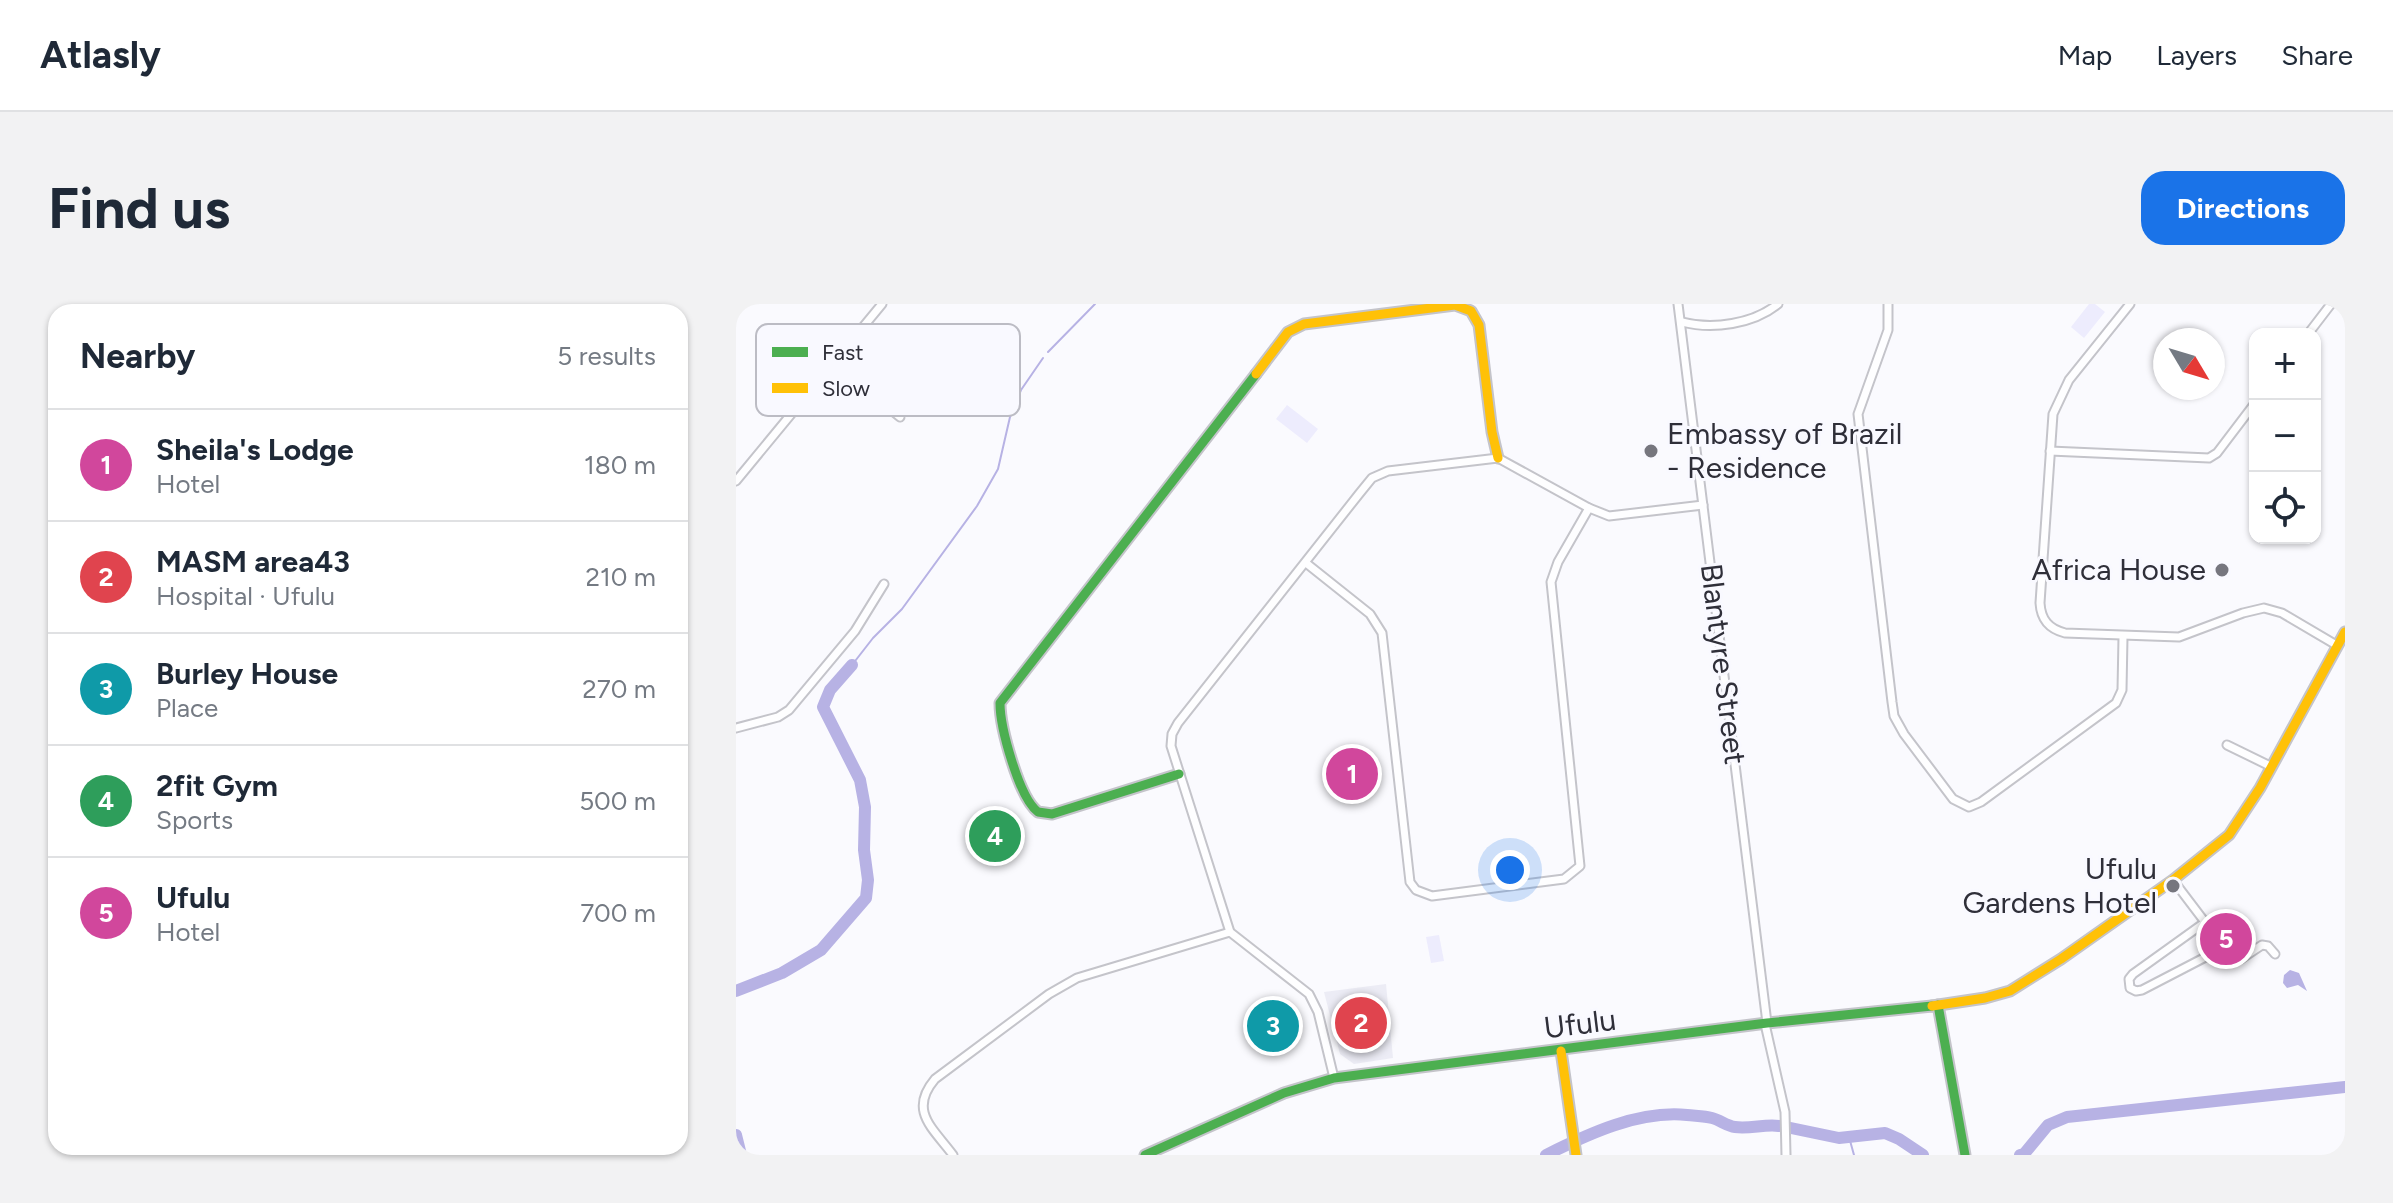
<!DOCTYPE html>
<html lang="en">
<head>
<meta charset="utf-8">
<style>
  :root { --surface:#fff; --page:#f2f2f3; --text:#1f2937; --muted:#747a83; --line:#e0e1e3; --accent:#1a73e8 }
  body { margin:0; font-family:Figtree,sans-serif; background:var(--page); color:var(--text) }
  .controls { position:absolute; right:24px; top:24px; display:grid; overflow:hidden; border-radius:16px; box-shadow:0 2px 6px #0004 }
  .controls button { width:72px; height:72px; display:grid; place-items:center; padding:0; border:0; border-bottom:2px solid var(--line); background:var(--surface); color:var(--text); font:40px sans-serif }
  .compass { position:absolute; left:1417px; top:24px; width:72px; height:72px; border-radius:50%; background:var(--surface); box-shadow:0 2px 6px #0004; rotate:128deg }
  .you { position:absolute; left:774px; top:566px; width:28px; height:28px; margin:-20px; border:6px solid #fff; border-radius:50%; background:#1a73e8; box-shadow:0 0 0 12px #1a73e833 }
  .badge { display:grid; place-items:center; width:52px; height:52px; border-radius:50%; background:var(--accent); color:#fff; font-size:26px; font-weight:700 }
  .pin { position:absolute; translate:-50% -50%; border:4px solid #fff; box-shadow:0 2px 8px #0006 }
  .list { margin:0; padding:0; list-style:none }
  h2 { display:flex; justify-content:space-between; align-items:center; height:104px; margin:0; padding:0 32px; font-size:34px }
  h2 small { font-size:26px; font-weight:400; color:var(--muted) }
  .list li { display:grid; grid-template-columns:52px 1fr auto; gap:24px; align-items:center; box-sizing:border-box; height:112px; padding:0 32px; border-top:2px solid var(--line) }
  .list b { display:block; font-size:30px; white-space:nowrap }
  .list p { margin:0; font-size:26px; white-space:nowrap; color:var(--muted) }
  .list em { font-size:26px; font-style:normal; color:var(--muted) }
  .icon { flex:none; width:44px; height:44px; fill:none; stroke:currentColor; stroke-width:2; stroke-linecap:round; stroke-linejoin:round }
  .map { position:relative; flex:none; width:1609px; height:851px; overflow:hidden; border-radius:24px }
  header { display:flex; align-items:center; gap:48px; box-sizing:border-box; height:112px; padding:0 40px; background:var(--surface); border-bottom:2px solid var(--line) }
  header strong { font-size:38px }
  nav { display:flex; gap:44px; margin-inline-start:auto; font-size:28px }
  .intro { display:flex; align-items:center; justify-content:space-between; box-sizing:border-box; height:192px; padding:0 48px }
  h1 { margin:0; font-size:56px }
  .button { padding:20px 36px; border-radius:24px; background:var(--accent); color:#fff; font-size:28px; font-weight:700 }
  main { display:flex; gap:48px; padding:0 48px }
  aside { flex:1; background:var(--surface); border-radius:24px; box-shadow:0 2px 6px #0004 }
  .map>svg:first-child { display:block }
  .built { fill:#ececf5 }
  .green { fill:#edecfd }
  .water { fill:#b7b2e4 }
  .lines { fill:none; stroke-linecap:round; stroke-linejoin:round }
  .stream { stroke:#b7b2e4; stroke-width:2 }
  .river { stroke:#b7b2e4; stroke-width:12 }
  .street-casing { stroke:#c4c4ca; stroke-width:11 }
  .fast-casing { stroke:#c4c4ca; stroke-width:13 }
  .slow-casing { stroke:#c4c4ca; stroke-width:13 }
  .street { stroke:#fefeff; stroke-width:7 }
  .fast { stroke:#4caf50; stroke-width:9 }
  .slow { stroke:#ffc107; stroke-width:9 }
  .poi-dot { fill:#76767e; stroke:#f9f9ff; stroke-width:3 }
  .labels { text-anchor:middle; stroke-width:6; stroke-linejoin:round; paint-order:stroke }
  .poi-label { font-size:30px; fill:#2f2f39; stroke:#f9f9ff; text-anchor:end }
  .street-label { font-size:30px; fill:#2f2f39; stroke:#f9f9ff }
  .key { fill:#f9f9ff; stroke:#bcbcc4; stroke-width:2 }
  .key-label { font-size:22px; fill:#2f2f39 }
</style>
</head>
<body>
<header>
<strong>Atlasly</strong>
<nav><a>Map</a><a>Layers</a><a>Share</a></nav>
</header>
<div class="intro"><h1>Find us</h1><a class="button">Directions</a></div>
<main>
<aside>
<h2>Nearby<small>5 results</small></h2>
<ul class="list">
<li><span class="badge" style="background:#d1479c">1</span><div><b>Sheila's Lodge</b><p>Hotel</p></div><em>180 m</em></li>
<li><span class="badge" style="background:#e0444e">2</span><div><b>MASM area43</b><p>Hospital · Ufulu</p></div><em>210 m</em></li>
<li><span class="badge" style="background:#0f9aa8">3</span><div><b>Burley House</b><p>Place</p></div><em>270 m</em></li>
<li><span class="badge" style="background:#2e9e5b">4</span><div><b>2fit Gym</b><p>Sports</p></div><em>500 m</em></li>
<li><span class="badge" style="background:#d1479c">5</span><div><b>Ufulu</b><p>Hotel</p></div><em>700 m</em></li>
</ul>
</aside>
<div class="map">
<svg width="1609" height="851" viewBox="0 0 1609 851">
  <rect width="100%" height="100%" fill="#fafafe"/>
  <polygon class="built" points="650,680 657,754 618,760 604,750 588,688"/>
  <g class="green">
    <polygon points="1353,0 1359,0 1369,8 1348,34 1335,23"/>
    <polygon points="551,101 582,125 571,139 540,115"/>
    <polygon points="703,631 708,657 695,659 690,633"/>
  </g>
  <polygon class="water" points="1554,666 1563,669 1571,687 1562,681 1551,684 1547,679 1548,671"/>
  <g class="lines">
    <g class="stream">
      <polyline points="312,48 359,0"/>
      <polyline points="116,361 137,334 166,305 241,202 262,165 274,113 285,86 307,54"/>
      <polyline points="1113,833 1118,851"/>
    </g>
    <g class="river">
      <polyline points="0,687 46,669 85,646 130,594 132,576 128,546 129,503 124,476 87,403 94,386 116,361"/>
      <polyline points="1050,823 1103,834 1149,829 1163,835 1187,851"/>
      <polyline points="0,831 5,851"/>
      <path d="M810,851c42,-21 93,-45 141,-40 8,1 17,1 25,3 8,2 15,8 23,9 15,2 30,-3 44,-1"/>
      <polyline points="1284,851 1288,850 1312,821 1331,813 1609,783"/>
    </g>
    <defs>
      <g id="street">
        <polyline points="942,0 1031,719"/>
        <polyline points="1152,0 1152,26 1122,110 1156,398 1158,412 1168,430 1217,495 1233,503 1245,498 1380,399 1386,386 1387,333"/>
        <path d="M1394,0l-61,76 -16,34 -13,189c1,17 9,26 25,30l114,4 64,-24 21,-5 18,5 56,33"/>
        <path d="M946,18c31,8 71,2 96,-18"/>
        <polyline points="1572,30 1595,0"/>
        <polyline points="97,59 164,113"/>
        <polyline points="1314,147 1473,154 1481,149 1519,99"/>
        <polyline points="0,177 146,0"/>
        <polyline points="570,259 634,310 646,329 674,578 680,586 696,592 828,575 844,562 815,278 822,258 853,204"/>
        <polyline points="0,424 42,413 53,406 119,327 148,280"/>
        <polyline points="1491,441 1536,463"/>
        <polyline points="1437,576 1497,655 1505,655 1526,641 1532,642 1539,650"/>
        <polyline points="1468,619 1397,670 1393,675 1394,684 1400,687 1406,686 1487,644"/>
        <polyline points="1029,720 1049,808 1050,851"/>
        <polyline points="598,774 582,708 573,690 494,628 435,442 436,430 442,419 623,190 636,174 652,167 762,154 853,204 873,212 967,201"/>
        <path d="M217,851c-20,-27 -45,-44 -18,-76l114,-85 28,-16 153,-46"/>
      </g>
      <g id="fast">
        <path d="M443,470l-127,40 -14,-2c-19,-14 -38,-85 -38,-109l256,-329"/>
        <polyline points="1202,701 1229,851"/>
        <polyline points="409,851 548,789 598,774 1031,719 1196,702"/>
      </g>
      <g id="slow">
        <polyline points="520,70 552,28 568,20 719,1 735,7 743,21 756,128 762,154"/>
        <polyline points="1196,702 1249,694 1274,687 1325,655 1437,576 1493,531 1524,484 1609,328"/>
        <polyline points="825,747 840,851"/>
      </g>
    </defs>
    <use href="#street" class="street-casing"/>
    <use href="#fast" class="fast-casing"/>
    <use href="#slow" class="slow-casing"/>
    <use href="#street" class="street"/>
    <use href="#fast" class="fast"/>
    <use href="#slow" class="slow"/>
  </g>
  <g class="poi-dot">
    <circle cx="915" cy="147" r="8"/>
    <circle cx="1486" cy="266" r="8"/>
    <circle cx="1437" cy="582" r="8"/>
  </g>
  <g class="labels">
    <g class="poi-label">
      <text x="931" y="140" text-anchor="start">Embassy of Brazil<tspan x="931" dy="34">- Residence</tspan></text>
      <text x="1470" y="276">Africa House</text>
      <text x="1421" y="575">Ufulu<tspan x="1421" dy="34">Gardens Hotel</tspan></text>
    </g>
    <g class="street-label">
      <text transform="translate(987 360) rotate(83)" y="10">Blantyre Street</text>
      <text transform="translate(844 720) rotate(-7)" y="10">Ufulu</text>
    </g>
  </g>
  <rect x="20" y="20" width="264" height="92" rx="12" class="key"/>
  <rect x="36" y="43" width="36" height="10" fill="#4caf50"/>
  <rect x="36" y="79" width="36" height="10" fill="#ffc107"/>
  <g class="key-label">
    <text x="86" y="56">Fast</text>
    <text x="86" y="92">Slow</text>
  </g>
</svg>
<div class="controls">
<button>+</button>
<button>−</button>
<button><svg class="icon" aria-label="locate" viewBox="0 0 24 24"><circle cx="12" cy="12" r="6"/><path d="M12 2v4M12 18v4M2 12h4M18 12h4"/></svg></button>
</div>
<svg class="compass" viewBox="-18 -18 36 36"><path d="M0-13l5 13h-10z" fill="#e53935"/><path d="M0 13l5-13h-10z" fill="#747a83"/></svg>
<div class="you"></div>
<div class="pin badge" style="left:616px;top:470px;background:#d1479c">1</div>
<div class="pin badge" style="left:625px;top:719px;background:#e0444e">2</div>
<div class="pin badge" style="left:537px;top:722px;background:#0f9aa8">3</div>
<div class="pin badge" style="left:259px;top:532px;background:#2e9e5b">4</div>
<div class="pin badge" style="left:1490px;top:635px;background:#d1479c">5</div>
</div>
</main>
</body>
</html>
